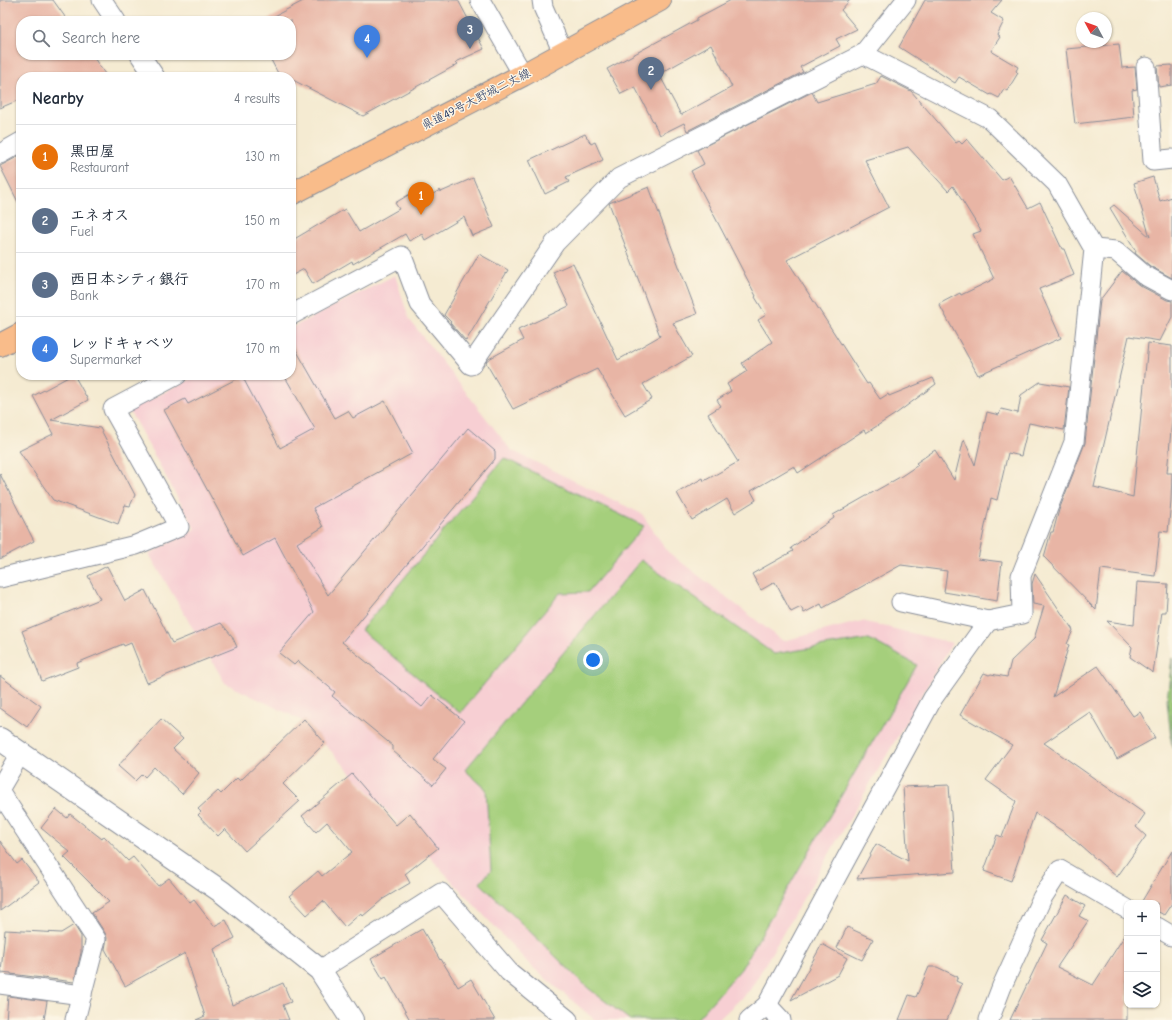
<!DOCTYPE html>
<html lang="en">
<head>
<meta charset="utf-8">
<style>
  :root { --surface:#fff; --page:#f2f2f3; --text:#1f2937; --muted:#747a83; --line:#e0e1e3; --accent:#2563eb }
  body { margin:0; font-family:"Comic Neue","Klee One",sans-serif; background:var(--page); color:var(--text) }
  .controls { position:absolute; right:12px; bottom:12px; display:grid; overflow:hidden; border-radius:8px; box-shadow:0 1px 3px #0004 }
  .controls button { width:36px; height:36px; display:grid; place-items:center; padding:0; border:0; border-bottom:1px solid var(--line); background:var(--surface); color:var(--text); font:20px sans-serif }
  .compass { position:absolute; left:1076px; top:12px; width:36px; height:36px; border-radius:50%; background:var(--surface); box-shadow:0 1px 3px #0004; rotate:311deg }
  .you { position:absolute; left:593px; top:660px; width:14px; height:14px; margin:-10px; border:3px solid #fff; border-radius:50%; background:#1a73e8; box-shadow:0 0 0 6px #1a73e833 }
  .badge { display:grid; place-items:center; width:26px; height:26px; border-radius:50%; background:var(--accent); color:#fff; font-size:13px; font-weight:700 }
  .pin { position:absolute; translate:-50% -33px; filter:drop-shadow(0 1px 2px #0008) }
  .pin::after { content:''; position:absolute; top:21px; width:14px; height:12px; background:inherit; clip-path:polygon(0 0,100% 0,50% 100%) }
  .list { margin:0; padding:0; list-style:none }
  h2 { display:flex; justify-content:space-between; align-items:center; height:52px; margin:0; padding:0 16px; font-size:17px }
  h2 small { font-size:13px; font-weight:400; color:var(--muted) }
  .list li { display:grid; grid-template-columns:26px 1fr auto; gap:12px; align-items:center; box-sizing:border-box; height:64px; padding:0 16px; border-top:1px solid var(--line) }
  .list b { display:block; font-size:15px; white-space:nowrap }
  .list p { margin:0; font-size:13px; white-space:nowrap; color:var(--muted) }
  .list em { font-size:13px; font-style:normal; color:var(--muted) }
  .icon { flex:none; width:22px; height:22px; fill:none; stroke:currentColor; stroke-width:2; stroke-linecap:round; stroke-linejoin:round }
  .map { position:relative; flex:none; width:1172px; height:1020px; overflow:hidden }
  .search { position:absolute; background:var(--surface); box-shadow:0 1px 3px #0004; left:16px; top:16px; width:280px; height:44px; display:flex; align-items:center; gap:10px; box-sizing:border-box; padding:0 14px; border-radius:16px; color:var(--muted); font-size:15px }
  .panel { position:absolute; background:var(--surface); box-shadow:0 1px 3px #0004; left:16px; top:72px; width:280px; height:308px; border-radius:16px }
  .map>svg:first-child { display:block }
  .built { fill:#f7cfd3 }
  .green { fill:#a5cf7b; stroke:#607f6c }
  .building { fill:#e8b5a5; fill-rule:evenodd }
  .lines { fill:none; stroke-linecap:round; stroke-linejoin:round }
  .minor-casing { stroke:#888d98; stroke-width:21 }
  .tertiary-casing { stroke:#888d98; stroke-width:24 }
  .primary-casing { stroke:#888d98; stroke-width:24 }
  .minor { stroke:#fff; stroke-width:19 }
  .tertiary { stroke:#fff; stroke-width:22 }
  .primary { stroke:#f9bc8a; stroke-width:22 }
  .labels { text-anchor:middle; stroke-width:3; stroke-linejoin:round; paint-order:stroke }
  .street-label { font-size:12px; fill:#1b2f5e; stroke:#fcf5e5 }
</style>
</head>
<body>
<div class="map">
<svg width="1172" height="1020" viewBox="0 0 1172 1020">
  <rect width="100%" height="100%" fill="#fcf5e5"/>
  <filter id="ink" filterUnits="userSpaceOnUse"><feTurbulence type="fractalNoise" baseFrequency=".025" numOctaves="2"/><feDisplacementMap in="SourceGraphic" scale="8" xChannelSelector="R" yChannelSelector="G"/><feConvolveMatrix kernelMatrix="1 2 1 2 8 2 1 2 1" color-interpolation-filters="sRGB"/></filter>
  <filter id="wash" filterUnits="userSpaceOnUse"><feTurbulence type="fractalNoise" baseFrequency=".012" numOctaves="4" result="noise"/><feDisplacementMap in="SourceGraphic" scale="16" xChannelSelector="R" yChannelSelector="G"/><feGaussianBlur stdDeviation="0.9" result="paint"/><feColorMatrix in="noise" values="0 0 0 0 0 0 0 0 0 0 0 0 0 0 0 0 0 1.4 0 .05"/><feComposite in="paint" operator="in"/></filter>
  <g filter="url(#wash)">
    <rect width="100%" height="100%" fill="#f5ebd2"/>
    <polygon class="built" points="395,275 409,319 511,450 642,514 668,552 783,641 862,621 952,643 750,990 718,1020 595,1020 530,965 303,721 225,683 149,554 195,529 129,410 199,375 291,375 291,328"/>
    <g class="green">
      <polygon points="504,458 644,526 588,592 560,593 460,713 361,630"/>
      <polygon points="641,560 774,654 869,639 917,665 741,969 696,1020 630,1020 588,988 480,883 491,870 486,789 465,770"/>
      <polygon points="1172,658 1172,748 1167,700"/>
    </g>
    <g id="blocks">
      <g class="building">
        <polygon points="0,0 53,0 68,21 21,21 21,55 92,55 107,77 21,77 21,99 0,108"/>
        <polygon points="305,0 458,0 484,49 456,62 458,64 363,116 291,79 291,77 280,77 270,58 266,59 263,55 291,55 291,21 265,21"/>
        <path d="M731,0h119l-9,10 16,19 -21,10 4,7 -40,21 3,5 -116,59 -3,-8 -24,12 -25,-48 -14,7 -14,-25 90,-49v-2zM711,45l21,42 -51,28 -22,-41z"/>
        <polygon points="925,0 1002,0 991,13 1004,21 997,35 1000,37 991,51 1018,67 1016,71 1018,73 1007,91 1004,89 999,98 991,94 990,95 959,77 955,83 899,47"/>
        <polygon points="1119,44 1122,68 1135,67 1137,89 1132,90 1134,117 1075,124 1066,49"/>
        <polygon points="1172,65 1172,85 1159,87 1157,66"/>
        <polygon points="881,76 911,91 956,143 959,141 962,144 967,139 1002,180 1009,176 1028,208 1040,202 1062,249 1064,249 1074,275 1039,289 1061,338 978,375 939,304 960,293 961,295 994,279 973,234 981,231 953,186 948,191 908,147 865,160 889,207 787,260 867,384 869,383 880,399 888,394 889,396 933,378 936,384 897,413 866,433 864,430 798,473 794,466 751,491 756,500 735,513 727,499 692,520 677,493 703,478 704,481 738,462 708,414 721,406 717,400 731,391 727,384 747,371 742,363 772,342 758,320 766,315 755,297 756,296 691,171 704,164 697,150 812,92 817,102 876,84"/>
        <polygon points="585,134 591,144 595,142 603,160 566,177 569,182 545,194 529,160"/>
        <polygon points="21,155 21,208 0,166"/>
        <polygon points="1153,177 1160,201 1172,197 1172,278 1150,266 1135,253 1136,251 1110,208 1114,205 1150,237 1134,183"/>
        <polygon points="473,178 494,227 472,236 464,217 425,240 422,234 409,241 405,234 353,264 352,261 313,284 304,269 291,276 291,241 345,209 359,232 399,209 395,203 415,191 421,201 440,190 441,192"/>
        <polygon points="649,187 697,314 673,323 692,356 643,384 652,399 625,415 597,369 513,409 486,363 487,360 523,340 518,330 569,306 553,272 573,263 618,360 660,336 609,203"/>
        <polygon points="479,254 508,270 466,341 450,323 451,322 444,315"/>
        <polygon points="1122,271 1139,285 1167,300 1172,301 1172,317 1160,341 1129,336 1094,487 1133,497 1148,343 1172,346 1172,420 1167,473 1172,473 1171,501 1168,532 1160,531 1155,576 1101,569 1096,610 1044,557 1051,532 1053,532 1059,510 1085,443 1100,300"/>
        <polygon points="291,341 335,418 348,411 353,418 385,401 413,453 313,508 323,527 297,543 328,595 468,428 495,451 495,459 342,642 422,707 432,695 464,721 433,759 446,769 433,785 393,751 393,746 332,696 335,692 298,661 294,665 279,653 314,612 275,538 243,556 164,410 185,399 188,404 242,376 280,448 315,429 284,375 291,375"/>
        <polygon points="72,375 74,375 88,400 51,420 100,428 135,495 130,506 125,505 118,524 53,500 19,451 53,434 33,396"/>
        <polygon points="1040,382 1069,387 1064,430 1029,423 1021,456 1008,453 997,500 991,498 978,559 1002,562 997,601 944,592 947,571 901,565 823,608 821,604 804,613 801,607 791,612 775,582 761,590 752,574 793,551 791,548 834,518 833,515 900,477 918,465 916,463 935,450 954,480 964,439 975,465 987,412 999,415 1001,409 1018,413 1021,395"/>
        <polygon points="0,474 34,541 0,559"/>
        <polygon points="107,566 125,601 145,590 172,643 221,623 232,636 237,647 147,683 131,643 124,646 123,644 77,663 78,667 42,681 22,631 100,599 88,576"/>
        <polygon points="1035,574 1073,630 1067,644 1069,645 1053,697 1098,666 1133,716 1140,712 1155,738 1117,759 1090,712 1044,743 1145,814 1136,827 1146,836 1117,877 1067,834 1035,813 1011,881 984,871 997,835 1002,837 1016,801 986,780 1012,745 960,715 984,673 989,675 991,674 1007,677 1011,661 1034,639 1044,606 1033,604 1032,584"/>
        <polygon points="1137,582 1168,584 1166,612 1162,612 1153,673 1130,657 1132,647 1107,621 1134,625"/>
        <polygon points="0,676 41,706 27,727 0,708"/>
        <polygon points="161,719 183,739 173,749 199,773 182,794 154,767 145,777 142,774 135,781 118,766"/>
        <polygon points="304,719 325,743 283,784 300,801 245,851 225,829 218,836 198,815 201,812 198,809 218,791 221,794 237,778 240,781"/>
        <polygon points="352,774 396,825 410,813 438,848 405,874 410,883 383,899 363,916 361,913 345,927 323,901 307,915 289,896 318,871 322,876 352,852 327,822 316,832 302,816"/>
        <polygon points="949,785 955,872 857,879 876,844 908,861 903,787"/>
        <polygon points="56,809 67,818 70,814 102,839 104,836 128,861 133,857 158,886 169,878 190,903 194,900 214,926 226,920 235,938 214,949 232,1005 283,983 291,1002 283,1005 289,1020 196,1020 205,1016 185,953 125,986 105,949 107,938 105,933 92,913 109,902 64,857 70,852 41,828"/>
        <polygon points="0,841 17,864 22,860 39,882 0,911"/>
        <polygon points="1172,851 1172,903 1164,915 1157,911 1157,903 1146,903 1142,901"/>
        <polygon points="1067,895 1085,906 1079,916 1088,921 1057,967 1093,985 1127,932 1127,1020 1010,1020 1047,943 1042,940"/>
        <polygon points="74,925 81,936 81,953 74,982 11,974 11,973 1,972 5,930 61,933"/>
        <polygon points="847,927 873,939 862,960 837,948"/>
        <polygon points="422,929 440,960 441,959 458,987 471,979 495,1020 410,1020 386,977 383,979 371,959"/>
        <polygon points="822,944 847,958 838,975 791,1000"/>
        <polygon points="929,967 937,967 958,977 956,981 962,984 947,1020 899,1020 909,995 916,997"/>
        <polygon points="8,996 47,1001 44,1020 6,1020"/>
      </g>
    </g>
  </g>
  <g filter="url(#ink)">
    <use href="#blocks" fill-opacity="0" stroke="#888d98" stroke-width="1"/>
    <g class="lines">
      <defs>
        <g id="minor">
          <polyline points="102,0 116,21"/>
          <polyline points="480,0 523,75"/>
          <polyline points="542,0 543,7 563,53"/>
          <polyline points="863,54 906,0"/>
          <polyline points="140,55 155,77"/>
          <polyline points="1146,67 1153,161 1172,159"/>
          <polyline points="0,154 21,142"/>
          <polyline points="1094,249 1116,251 1144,275 1172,290"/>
          <polyline points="291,315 402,256 420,304 471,365 555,243 619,178 863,54 990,119 1057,184 1094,249 1074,442 1021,576 1022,614 988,621"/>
          <polyline points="0,578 136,545 179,527 113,409 177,375"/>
          <polyline points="0,788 21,752"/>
          <polyline points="0,792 96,939 75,1020"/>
          <polyline points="1157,927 1172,936"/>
          <polyline points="320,970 441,893 509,972 568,1020"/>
          <polyline points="0,984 82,995"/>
          <polyline points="767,1005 781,1020"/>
          <polyline points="749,1020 767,1005 933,698 988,621 901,602"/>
          <polyline points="989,1020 1002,986 1042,898 1060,870 1127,909"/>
        </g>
        <polyline id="tertiary" points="0,739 222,892 320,970 352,1020"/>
        <g id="primary">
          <polyline points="291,194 523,75 660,0"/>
          <polyline points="0,345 21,334"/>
        </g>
      </defs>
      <use href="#minor" class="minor-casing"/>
      <use href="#tertiary" class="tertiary-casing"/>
      <use href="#primary" class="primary-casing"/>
      <use href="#minor" class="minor"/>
      <use href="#tertiary" class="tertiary"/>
      <use href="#primary" class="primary"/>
    </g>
  </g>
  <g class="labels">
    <g class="street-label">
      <text transform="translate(476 99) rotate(-27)" y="4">県道49号大野城二丈線</text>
    </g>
  </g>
</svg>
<div class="controls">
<button>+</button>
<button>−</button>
<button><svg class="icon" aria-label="layers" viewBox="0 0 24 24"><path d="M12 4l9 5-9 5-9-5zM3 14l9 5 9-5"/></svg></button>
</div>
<svg class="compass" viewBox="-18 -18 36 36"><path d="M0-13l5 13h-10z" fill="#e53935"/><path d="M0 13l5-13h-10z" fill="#747a83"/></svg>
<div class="you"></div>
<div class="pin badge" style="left:421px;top:215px;background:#e8710a">1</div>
<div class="pin badge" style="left:651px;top:90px;background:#5c6f8a">2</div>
<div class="pin badge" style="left:470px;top:49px;background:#5c6f8a">3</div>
<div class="pin badge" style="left:367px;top:58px;background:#3f7fe0">4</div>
<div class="search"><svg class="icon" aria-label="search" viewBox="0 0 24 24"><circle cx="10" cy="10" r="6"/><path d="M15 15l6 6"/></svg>Search here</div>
<section class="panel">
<h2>Nearby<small>4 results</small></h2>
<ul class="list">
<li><span class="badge" style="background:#e8710a">1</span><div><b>黒田屋</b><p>Restaurant</p></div><em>130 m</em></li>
<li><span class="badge" style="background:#5c6f8a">2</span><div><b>エネオス</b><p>Fuel</p></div><em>150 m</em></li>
<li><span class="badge" style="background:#5c6f8a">3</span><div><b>西日本シティ銀行</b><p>Bank</p></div><em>170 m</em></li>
<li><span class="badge" style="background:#3f7fe0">4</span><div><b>レッドキャベツ</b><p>Supermarket</p></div><em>170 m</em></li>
</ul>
</section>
</div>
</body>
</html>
